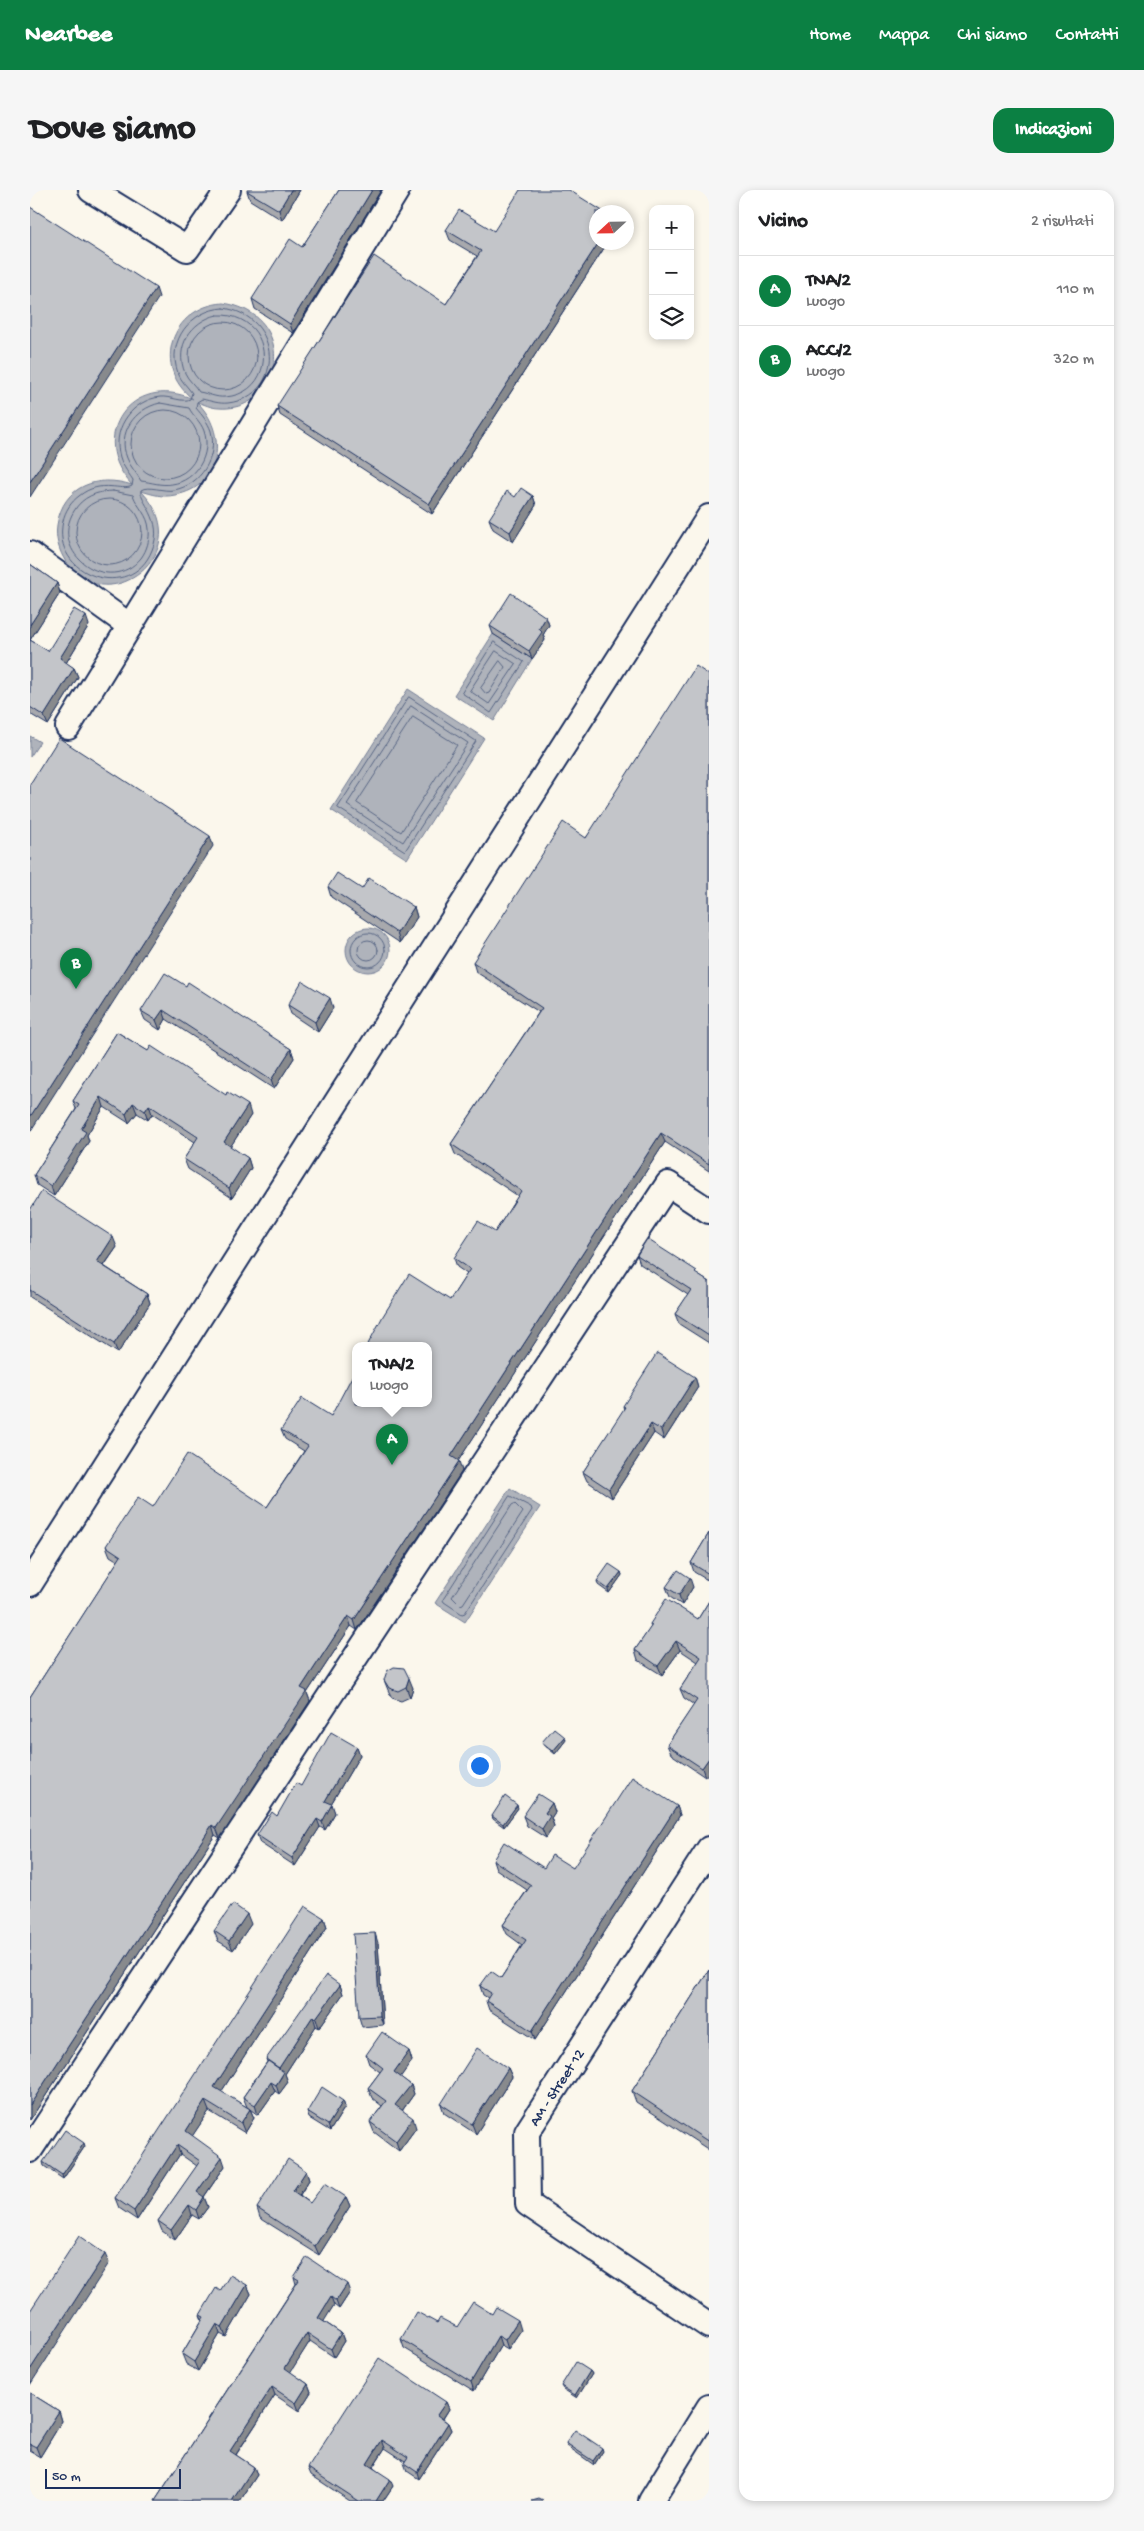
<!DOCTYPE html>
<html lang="it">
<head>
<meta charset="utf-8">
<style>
  :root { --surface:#fff; --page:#f6f6f6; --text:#202124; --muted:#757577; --line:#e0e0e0; --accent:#0b8043 }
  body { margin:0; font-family:"Gochi Hand",sans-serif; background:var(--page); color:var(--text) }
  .controls { position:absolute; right:15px; top:15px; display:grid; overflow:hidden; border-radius:10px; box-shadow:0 2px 8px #0003 }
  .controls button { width:45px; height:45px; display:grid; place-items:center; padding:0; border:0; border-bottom:1px solid var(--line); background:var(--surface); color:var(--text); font:25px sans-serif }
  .compass { position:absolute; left:559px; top:15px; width:45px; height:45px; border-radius:50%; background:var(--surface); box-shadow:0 2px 8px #0003; rotate:248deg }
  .scale { position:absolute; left:15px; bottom:12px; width:136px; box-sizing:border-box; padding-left:5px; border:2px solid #1b2f5e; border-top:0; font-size:14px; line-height:18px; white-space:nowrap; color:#1b2f5e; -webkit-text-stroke:4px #fbf7ec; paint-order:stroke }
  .you { position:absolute; left:449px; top:1575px; width:18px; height:18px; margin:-12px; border:4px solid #fff; border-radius:50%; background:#1a73e8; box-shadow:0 0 0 8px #1a73e833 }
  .badge { display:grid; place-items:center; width:32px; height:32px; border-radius:50%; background:var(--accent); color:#fff; font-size:16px; font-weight:700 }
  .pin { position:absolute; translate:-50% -41px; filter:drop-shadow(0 1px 2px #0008) }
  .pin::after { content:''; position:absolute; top:26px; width:18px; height:15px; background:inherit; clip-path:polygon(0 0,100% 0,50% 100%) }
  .popup { position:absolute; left:322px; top:1152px; width:80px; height:65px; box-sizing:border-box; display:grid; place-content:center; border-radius:10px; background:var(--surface); filter:drop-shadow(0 1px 4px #0005); font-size:16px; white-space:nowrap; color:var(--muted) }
  .popup b { font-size:19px; color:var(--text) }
  .popup::after { content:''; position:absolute; left:50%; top:100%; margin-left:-10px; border:10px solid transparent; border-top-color:var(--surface) }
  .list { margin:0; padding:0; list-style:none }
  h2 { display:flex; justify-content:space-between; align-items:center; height:65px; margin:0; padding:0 20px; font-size:21px }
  h2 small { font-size:16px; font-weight:400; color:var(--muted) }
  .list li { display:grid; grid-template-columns:32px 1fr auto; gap:15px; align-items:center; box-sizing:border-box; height:70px; padding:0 20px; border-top:1px solid var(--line) }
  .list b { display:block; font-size:19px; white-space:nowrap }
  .list p { margin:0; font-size:16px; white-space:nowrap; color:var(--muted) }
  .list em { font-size:16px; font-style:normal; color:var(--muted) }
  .icon { flex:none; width:28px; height:28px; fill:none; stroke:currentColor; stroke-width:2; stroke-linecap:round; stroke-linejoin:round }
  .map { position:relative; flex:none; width:679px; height:2311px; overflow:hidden; border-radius:15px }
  header { display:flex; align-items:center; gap:30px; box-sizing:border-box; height:70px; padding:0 25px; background:var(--accent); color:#fff }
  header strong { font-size:24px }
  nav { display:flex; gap:28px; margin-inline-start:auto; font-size:18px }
  .intro { display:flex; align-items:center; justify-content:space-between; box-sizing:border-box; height:120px; padding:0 30px }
  h1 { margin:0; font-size:35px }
  .button { padding:12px 22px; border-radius:15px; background:var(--accent); color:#fff; font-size:18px; font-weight:700 }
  main { display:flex; gap:30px; padding:0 30px }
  aside { flex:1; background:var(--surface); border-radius:15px; box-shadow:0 2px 8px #0003 }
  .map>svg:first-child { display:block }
  .water { fill:#afb3bb; stroke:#747e96 }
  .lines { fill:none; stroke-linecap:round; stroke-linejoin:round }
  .shore { stroke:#566483; stroke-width:1 }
  .minor-casing { stroke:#1b2f5e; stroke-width:28 }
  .minor { stroke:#fbf7ec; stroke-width:24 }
  .wall { fill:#a8a9ad; stroke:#1b2f5e }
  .shaded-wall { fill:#888a8d; stroke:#1b2f5e }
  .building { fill:#c3c5c9; stroke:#1b2f5e }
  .labels { text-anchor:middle; stroke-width:4.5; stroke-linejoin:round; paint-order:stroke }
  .street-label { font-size:15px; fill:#1b2f5e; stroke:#fbf7ec }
</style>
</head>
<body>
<header>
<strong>Nearbee</strong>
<nav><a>Home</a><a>Mappa</a><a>Chi siamo</a><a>Contatti</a></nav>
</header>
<div class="intro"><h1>Dove siamo</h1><a class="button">Indicazioni</a></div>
<main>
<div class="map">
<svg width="679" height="2311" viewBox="0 0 679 2311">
  <rect width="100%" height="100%" fill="#fbf7ec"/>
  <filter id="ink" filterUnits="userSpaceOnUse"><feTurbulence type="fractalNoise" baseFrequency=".02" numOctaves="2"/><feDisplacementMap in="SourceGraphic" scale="10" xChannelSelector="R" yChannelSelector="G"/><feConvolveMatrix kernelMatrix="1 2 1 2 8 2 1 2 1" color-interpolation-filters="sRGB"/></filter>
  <g filter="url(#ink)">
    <g class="water">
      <path d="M193,113c77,11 61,110 -4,105 -8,0 -15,-4 -22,-6 31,30 26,85 -22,93 -13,3 -23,-1 -34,-4 60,60 -34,132 -75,71 -7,-11 -11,-24 -9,-37 6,-40 41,-51 75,-40 -46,-48 0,-113 61,-86 -42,-32 -22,-92 30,-96z"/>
      <polygon points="463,444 502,469 464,531 424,505"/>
      <polygon points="378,499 454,548 377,669 301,620"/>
      <polygon points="0,546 10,552 0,567"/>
      <circle cx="338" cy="760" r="22"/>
      <polygon points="480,1298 510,1317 435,1432 405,1413"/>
    </g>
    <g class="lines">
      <g class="shore">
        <path d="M193,118c59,7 63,88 5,95 -9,1 -17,-2 -26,-4l-5,3 -1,6c6,7 12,14 15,23 7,26 -10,54 -37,59 -10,2 -26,-5 -33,0 -3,11 24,29 11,60 -21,53 -102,26 -89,-29 2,-10 8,-19 16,-25 22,-18 43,-4 53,-10l1,-6c-6,-9 -12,-16 -14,-27 -6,-27 15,-53 41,-56 10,-1 23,6 30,2l2,-6c-5,-7 -11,-12 -14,-20 -12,-32 13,-63 45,-65z"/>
        <path d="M187,125c58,-3 63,78 8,82 -9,1 -18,-4 -26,-5 -4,-7 -11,-12 -14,-19 -11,-26 6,-52 32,-58z"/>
        <circle cx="193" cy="166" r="34"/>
        <path d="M130,213l29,5c4,8 12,14 15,23 8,23 -8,50 -32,53 -11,2 -21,-2 -31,-3 -4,-8 -11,-14 -14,-23 -10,-25 7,-49 33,-55z"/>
        <circle cx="135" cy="254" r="34"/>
        <path d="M83,301l20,4c5,13 15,20 16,34 1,10 -2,21 -8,29 -32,39 -93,-5 -67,-47 8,-14 23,-20 39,-20z"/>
        <circle cx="79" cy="342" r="33"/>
        <polygon points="464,452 494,472 461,523 432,503"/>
        <polygon points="466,461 486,474 459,514 440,501"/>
        <polygon points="470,471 475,477 459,503 456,504 451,498"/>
        <polygon points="379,507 446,551 375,661 308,618"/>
        <polygon points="381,516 438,553 373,652 317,615"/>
        <polygon points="383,527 427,555 371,642 327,613"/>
        <circle cx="338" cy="760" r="17"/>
        <circle cx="338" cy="760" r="10"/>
        <polygon points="480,1306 501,1317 502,1320 435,1423 432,1424 414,1412 413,1410"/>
        <polygon points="485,1314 493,1322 433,1414 430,1415 422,1407 482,1315"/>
      </g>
      <defs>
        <g id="minor">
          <polyline points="61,0 157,59 198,0"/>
          <polyline points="0,364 100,436"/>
          <polyline points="38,537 367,0"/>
          <polyline points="0,1394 679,327"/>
          <polyline points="679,1659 497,1942 498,2014 679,2136"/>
          <polyline points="0,1960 638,994 679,1021"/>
          <polyline points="621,2311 679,2217"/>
        </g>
      </defs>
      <use href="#minor" class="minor-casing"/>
      <use href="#minor" class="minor"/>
    </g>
    <g class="wall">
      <polygon points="270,0 252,30 220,10 217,1"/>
      <polygon points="309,0 351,0 263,143 225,119 222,109 272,57"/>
      <polygon points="416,40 464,41 566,52 578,52 402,324 250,225 247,216 416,114 447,66 420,50"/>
      <polygon points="503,306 506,315 483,352 463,339 459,329 485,307"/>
      <polygon points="0,374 27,393 30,403 0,450 18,461 59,435 36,473 44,478 48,487 18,535 0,524"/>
      <polygon points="516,427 519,435 513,445 515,450 502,469 463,444 460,436"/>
      <polygon points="679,485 679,981 635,952 428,1271 432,1281 327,1440 321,1436 277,1503 280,1511 190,1648 185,1645 0,1930 0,1507 88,1371 80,1366 76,1356 123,1317 237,1317 274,1261 255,1249 251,1240 301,1226 420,1110 437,1084 427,1077 424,1068 465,1042 488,1006 425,964 421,954 509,822 446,782 443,772 556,648"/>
      <polygon points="298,697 332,699 384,717 387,727 370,753 301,707"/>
      <polygon points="156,796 261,859 264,868 244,899 136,829 130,840 115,830 111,821"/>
      <polygon points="258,815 303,818 288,842 261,824"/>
      <polygon points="87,842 221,925 200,957 218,968 221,978 202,1008 158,979 154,969 165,952 122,924 118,930 107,923 99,933 74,917 57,945 59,951 24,1006 7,995 4,985 46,919 43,911"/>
      <polygon points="0,1020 87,1057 74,1076 117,1104 120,1113 88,1163 0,1107"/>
      <polygon points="607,1065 668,1085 679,1092 679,1153 649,1134 645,1124 658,1105 610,1074"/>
      <polygon points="665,1187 668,1197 634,1250 624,1243 582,1308 557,1291 553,1282 594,1220 593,1216"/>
      <polygon points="679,1343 679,1391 664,1382 661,1373"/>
      <polygon points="591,1382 592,1385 579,1403 568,1395 567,1391"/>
      <polygon points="636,1397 663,1397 652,1415 640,1407"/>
      <polygon points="679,1411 675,1587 641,1564 637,1555 664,1515 654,1508 650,1499 668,1472 650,1460 632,1485 608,1470 605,1460 621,1437 620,1434 668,1429"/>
      <polygon points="354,1490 383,1498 380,1507 371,1511 362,1508 358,1500"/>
      <polygon points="536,1550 525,1564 514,1555 512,1552"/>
      <polygon points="327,1557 330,1565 301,1614 305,1623 295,1640 290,1637 265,1676 230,1653 227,1645 247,1626 271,1596"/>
      <polygon points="522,1613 525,1622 521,1628 524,1636 516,1648 497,1636 493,1626"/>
      <polygon points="647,1616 650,1625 505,1850 459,1820 456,1811 458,1808 453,1805 450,1796 471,1788 492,1755 477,1744 473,1735 497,1700 466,1679 463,1670 514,1678 543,1678"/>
      <polygon points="488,1618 474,1637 463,1629 462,1626"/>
      <polygon points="294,1728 297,1737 191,1902 220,1919 224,1928 215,1943 179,1921 162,1946 195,1976 174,2007 178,2017 169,2029 162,2025 145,2050 132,2041 128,2031 167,1976 150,1964 107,2030 89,2018 85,2008"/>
      <polygon points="221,1734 203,1760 188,1751 184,1741"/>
      <polygon points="348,1753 353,1835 332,1837 329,1827"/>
      <polygon points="679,1780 679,1960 606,1912 602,1901"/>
      <polygon points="310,1795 313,1804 289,1838 286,1836 255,1884 258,1892 249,1904 245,1901 228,1925 217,1917 213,1907 237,1872 236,1869"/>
      <polygon points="379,1861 382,1871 370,1887 381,1895 384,1904 372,1921 386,1938 369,1961 344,1942 340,1932 352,1916 342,1908 338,1898 350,1882 339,1874 336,1865"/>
      <polygon points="478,1878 482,1887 446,1944 414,1923 411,1914"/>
      <polygon points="313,1911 315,1917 300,1941 279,1928 277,1922"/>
      <polygon points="55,1956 33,1989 14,1976 13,1972"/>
      <polygon points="276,1981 279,1990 270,2005 280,2013 316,2007 320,2016 289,2065 230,2028 227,2018"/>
      <polygon points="264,2087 320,2102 309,2119 304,2115 293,2131 311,2143 314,2151 304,2167 280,2151 260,2182 278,2194 281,2202 269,2221 245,2205 206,2265 224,2277 227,2285 210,2311 125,2311 266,2094"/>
      <polygon points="217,2095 221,2104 196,2147 190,2144 168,2181 156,2174 152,2164 172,2130 170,2125 190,2101"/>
      <polygon points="462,2124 491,2140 478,2159 471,2155 444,2201 374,2158 371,2149 407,2133 427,2137"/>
      <polygon points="560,2181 562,2184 547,2208 533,2199 531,2196"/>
      <polygon points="0,2203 29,2221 32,2231 10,2267 0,2261"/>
      <polygon points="416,2212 419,2219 413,2229 418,2233 421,2240 389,2289 377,2281 374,2273 375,2271 355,2258 343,2277 363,2296 353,2311 320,2311 281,2285 278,2278"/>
      <polygon points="536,2253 573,2261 564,2275 537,2256"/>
    </g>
    <g class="shaded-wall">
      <polygon points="261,0 270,0 252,30 249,20"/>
      <polygon points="342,0 351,0 263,143 260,134"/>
      <polygon points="569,52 578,52 402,324 399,314"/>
      <polygon points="126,98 129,107 0,307 0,292"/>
      <polygon points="503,306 506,315 483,352 480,342"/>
      <polygon points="27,393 30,403 0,450 0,435"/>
      <polygon points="56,426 59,435 33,478 30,468"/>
      <polygon points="516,427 519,435 513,445 515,450 502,469 499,461 509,439"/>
      <polygon points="44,478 48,487 18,535 14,526"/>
      <polygon points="180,646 183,656 0,942 0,927"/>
      <polygon points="384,717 387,727 370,753 367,743"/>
      <polygon points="300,808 303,818 288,842 285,832"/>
      <polygon points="133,820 136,829 130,840 126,830"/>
      <polygon points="261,859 264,868 244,899 241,890"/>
      <polygon points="71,907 74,917 57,945 59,951 24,1006 21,996 51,939"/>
      <polygon points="103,913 107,923 99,933 96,924"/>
      <polygon points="119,915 122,924 118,930 115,921"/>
      <polygon points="218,915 221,925 197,962 194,952"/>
      <polygon points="631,943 635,952 425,1276 421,1266"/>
      <polygon points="218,968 221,978 202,1008 199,998"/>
      <polygon points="83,1047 87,1057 70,1081 67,1072"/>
      <polygon points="117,1104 120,1113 88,1163 84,1154"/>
      <polygon points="665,1187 668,1197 634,1250 631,1240"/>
      <polygon points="621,1234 624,1243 582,1308 579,1299"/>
      <polygon points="429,1271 432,1281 327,1440 324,1430"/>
      <polygon points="591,1382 592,1385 579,1403 578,1399"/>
      <polygon points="660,1388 663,1397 652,1415 649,1405"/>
      <polygon points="318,1426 321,1436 277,1503 280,1511 190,1648 186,1638 271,1498"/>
      <polygon points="646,1451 650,1460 632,1485 628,1476"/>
      <polygon points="379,1488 383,1498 380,1507 376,1497"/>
      <polygon points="535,1547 536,1550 525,1564 523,1561"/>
      <polygon points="327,1557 330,1565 298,1619 295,1611"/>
      <polygon points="679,1568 679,1582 675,1587 672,1578"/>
      <polygon points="522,1613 525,1622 521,1628 524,1636 516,1648 512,1639 515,1623"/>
      <polygon points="302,1614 305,1623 295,1640 292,1632"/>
      <polygon points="487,1615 488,1618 474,1637 473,1634"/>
      <polygon points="647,1616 650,1625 505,1850 502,1841"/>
      <polygon points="287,1629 290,1637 265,1676 262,1668"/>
      <polygon points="182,1635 185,1645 0,1930 0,1915"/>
      <polygon points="217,1724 221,1734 203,1760 199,1751"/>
      <polygon points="294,1728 297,1737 188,1907 184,1897"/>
      <polygon points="345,1743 348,1753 353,1835 350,1826"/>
      <polygon points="310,1795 313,1804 289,1838 286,1828"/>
      <polygon points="283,1826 286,1836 255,1884 258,1892 249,1904 246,1895 252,1886 249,1878"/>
      <polygon points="379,1861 382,1871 367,1892 364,1882"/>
      <polygon points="478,1878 482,1887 446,1944 442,1934"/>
      <polygon points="241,1892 245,1901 228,1925 225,1915"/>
      <polygon points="381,1895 384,1904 369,1925 365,1915"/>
      <polygon points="175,1911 179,1921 159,1951 156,1941"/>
      <polygon points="313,1911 315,1917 300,1941 298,1935"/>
      <polygon points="220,1919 224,1928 215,1943 211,1933"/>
      <polygon points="383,1928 386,1938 369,1961 366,1951"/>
      <polygon points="54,1953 55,1956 33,1989 32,1985"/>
      <polygon points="147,1955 150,1964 107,2030 104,2021"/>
      <polygon points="192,1967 195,1976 171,2011 167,2002"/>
      <polygon points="276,1981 279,1990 266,2010 263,2001"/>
      <polygon points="174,2007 178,2017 169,2029 166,2020"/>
      <polygon points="316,2007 320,2016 289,2065 285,2056"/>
      <polygon points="159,2015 162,2025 145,2050 141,2040"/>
      <polygon points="75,2064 79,2073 0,2195 0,2180"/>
      <polygon points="317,2094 320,2102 309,2119 306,2111"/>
      <polygon points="217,2095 221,2104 196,2147 192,2137"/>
      <polygon points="301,2107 304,2115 291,2136 288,2128"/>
      <polygon points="488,2130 491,2140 478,2159 475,2150"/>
      <polygon points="187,2134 190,2144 168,2181 164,2172"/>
      <polygon points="277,2143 280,2151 258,2186 255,2178"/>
      <polygon points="311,2143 314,2151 304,2167 301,2159"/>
      <polygon points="468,2146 471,2155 444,2201 441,2192"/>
      <polygon points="560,2181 562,2184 547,2208 545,2205"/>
      <polygon points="278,2194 281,2202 269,2221 266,2213"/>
      <polygon points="242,2197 245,2205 203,2269 200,2261"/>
      <polygon points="416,2212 419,2219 410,2233 407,2225"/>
      <polygon points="29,2221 32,2231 10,2267 6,2257"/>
      <polygon points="418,2233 421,2240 389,2289 387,2282"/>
      <polygon points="352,2250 355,2258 340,2281 337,2274"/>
      <polygon points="572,2258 573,2261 564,2275 563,2271"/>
      <polygon points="224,2277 227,2285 210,2311 202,2311"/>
      <polygon points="360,2289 363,2296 353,2311 346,2311"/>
    </g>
    <g class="building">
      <polygon points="217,0 261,0 249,20 217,1"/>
      <polygon points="309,0 342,0 260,134 222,109 260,49 272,57"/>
      <polygon points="490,0 539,0 574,22 566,22 566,52 569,52 399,314 247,216 344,66 416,114 451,61 416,40 429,20 464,41"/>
      <polygon points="0,17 126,98 0,292"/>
      <polygon points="491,298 503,306 480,342 459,329 477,301 485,307"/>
      <polygon points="0,374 27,393 0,435"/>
      <polygon points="481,403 516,427 509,439 512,442 499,461 460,436"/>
      <polygon points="44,419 56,426 30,468 44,478 14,526 0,517 0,450 18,461"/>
      <polygon points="666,476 679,485 679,974 631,943 421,1266 429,1271 324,1430 318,1426 271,1498 277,1501 186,1638 182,1635 0,1915 0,1507 91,1366 76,1356 108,1307 123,1317 157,1264 237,1317 278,1256 251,1240 272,1208 301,1226 326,1179 326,1214 398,1214 398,1156 337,1156 353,1126 379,1084 420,1110 440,1079 424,1068 448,1031 465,1042 491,1001 421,954 512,818 443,772 533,632 556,648"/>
      <polygon points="29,548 180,646 0,927 0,594"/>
      <polygon points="307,683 332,699 339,688 384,717 367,743 298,697"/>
      <polygon points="135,783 156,796 158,792 261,859 241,890 133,820 126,830 111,821"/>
      <polygon points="272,791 300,808 285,832 258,815"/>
      <polygon points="87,842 118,861 121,856 196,905 197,902 218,915 194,952 218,968 199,998 154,969 168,947 119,915 115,921 103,913 96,924 71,907 51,939 56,942 21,996 4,985 49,915 43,911"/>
      <polygon points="12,1001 83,1047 67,1072 117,1104 84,1154 0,1100 0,1020"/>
      <polygon points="617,1049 667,1081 665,1083 679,1092 679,1146 645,1124 661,1100 607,1065"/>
      <polygon points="627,1163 665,1187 631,1240 621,1234 579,1299 553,1282 595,1217 593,1216"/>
      <polygon points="679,1343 679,1384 661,1373"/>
      <polygon points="579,1374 591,1382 578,1399 567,1391"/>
      <polygon points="648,1380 660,1388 649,1405 636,1397"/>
      <polygon points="636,1409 668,1429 679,1411 679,1568 672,1578 637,1555 667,1510 650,1499 671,1467 646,1451 628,1476 605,1460 622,1435 620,1434"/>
      <polygon points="364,1477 374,1478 379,1488 376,1497 368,1501 359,1498 354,1490 357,1481"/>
      <polygon points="524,1538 535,1547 523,1561 512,1552"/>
      <polygon points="301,1542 327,1557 295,1611 302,1614 292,1632 287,1629 262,1668 227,1645 242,1622 247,1626 266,1593 271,1596"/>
      <polygon points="602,1587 647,1616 502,1841 456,1811 461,1803 450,1796 461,1781 471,1788 496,1750 473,1735 501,1695 463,1670 474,1652 514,1678 522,1665 543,1678"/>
      <polygon points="508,1604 522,1613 515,1623 520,1626 512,1639 493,1626"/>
      <polygon points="475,1606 487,1615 473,1634 462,1626"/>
      <polygon points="203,1714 217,1724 199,1751 184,1741"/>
      <polygon points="275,1716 294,1728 184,1897 220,1919 211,1933 175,1911 156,1941 192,1967 167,2002 174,2007 166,2020 159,2015 141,2040 128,2031 170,1971 147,1955 104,2021 85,2008"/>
      <polygon points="345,1743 350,1826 329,1827 323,1744"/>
      <polygon points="679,1780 679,1952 602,1901"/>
      <polygon points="296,1785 310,1795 286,1828 283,1826 249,1878 236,1869"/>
      <polygon points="352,1842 379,1861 364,1882 381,1895 365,1915 383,1928 366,1951 340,1932 356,1911 338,1898 353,1878 336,1865"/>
      <polygon points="447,1858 478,1878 442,1934 411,1914"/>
      <polygon points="238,1871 254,1882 246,1895 241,1892 225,1915 213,1907"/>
      <polygon points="292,1897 313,1911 298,1935 277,1922"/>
      <polygon points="35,1940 54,1953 32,1985 13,1972"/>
      <polygon points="258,1969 276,1981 263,2001 280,2013 295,1993 316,2007 285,2056 227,2018"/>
      <polygon points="49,2046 75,2064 0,2180 0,2121"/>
      <polygon points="277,2067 317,2094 306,2111 301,2107 288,2128 311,2143 301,2159 277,2143 255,2178 278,2194 266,2213 242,2197 200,2261 224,2277 202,2311 125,2311 269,2090 264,2087"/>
      <polygon points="200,2085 217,2095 192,2137 187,2134 164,2172 152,2164 174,2127 170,2125 186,2098 190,2101"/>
      <polygon points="443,2112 462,2124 466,2117 488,2130 475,2150 468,2146 441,2192 371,2149 387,2122 407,2133 410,2128 427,2137"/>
      <polygon points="349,2168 416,2212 407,2225 418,2233 387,2282 374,2273 378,2267 352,2250 337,2274 360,2289 346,2311 329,2311 278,2278"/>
      <polygon points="546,2172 560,2181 545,2205 531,2196"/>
      <polygon points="0,2203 29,2221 6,2257 0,2254"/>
      <polygon points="545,2240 572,2258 563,2271 536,2253"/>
      <polygon points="509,2309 513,2311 502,2311"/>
    </g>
  </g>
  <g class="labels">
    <g class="street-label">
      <text transform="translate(526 1897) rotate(-57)" y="5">AM - Street 12</text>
    </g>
  </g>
</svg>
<div class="controls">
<button>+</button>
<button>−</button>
<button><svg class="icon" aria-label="layers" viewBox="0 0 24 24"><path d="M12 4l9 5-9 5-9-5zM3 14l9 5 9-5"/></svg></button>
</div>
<svg class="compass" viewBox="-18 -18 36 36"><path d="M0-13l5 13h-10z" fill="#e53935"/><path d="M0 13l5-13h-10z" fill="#757577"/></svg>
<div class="scale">50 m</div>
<div class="you"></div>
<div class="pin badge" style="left:362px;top:1275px">A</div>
<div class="popup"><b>TNA/2</b>Luogo</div>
<div class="pin badge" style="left:46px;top:799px">B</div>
</div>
<aside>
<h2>Vicino<small>2 risultati</small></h2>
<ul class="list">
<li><span class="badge">A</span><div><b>TNA/2</b><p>Luogo</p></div><em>110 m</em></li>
<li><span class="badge">B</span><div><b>ACC/2</b><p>Luogo</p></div><em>320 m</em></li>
</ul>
</aside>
</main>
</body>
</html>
